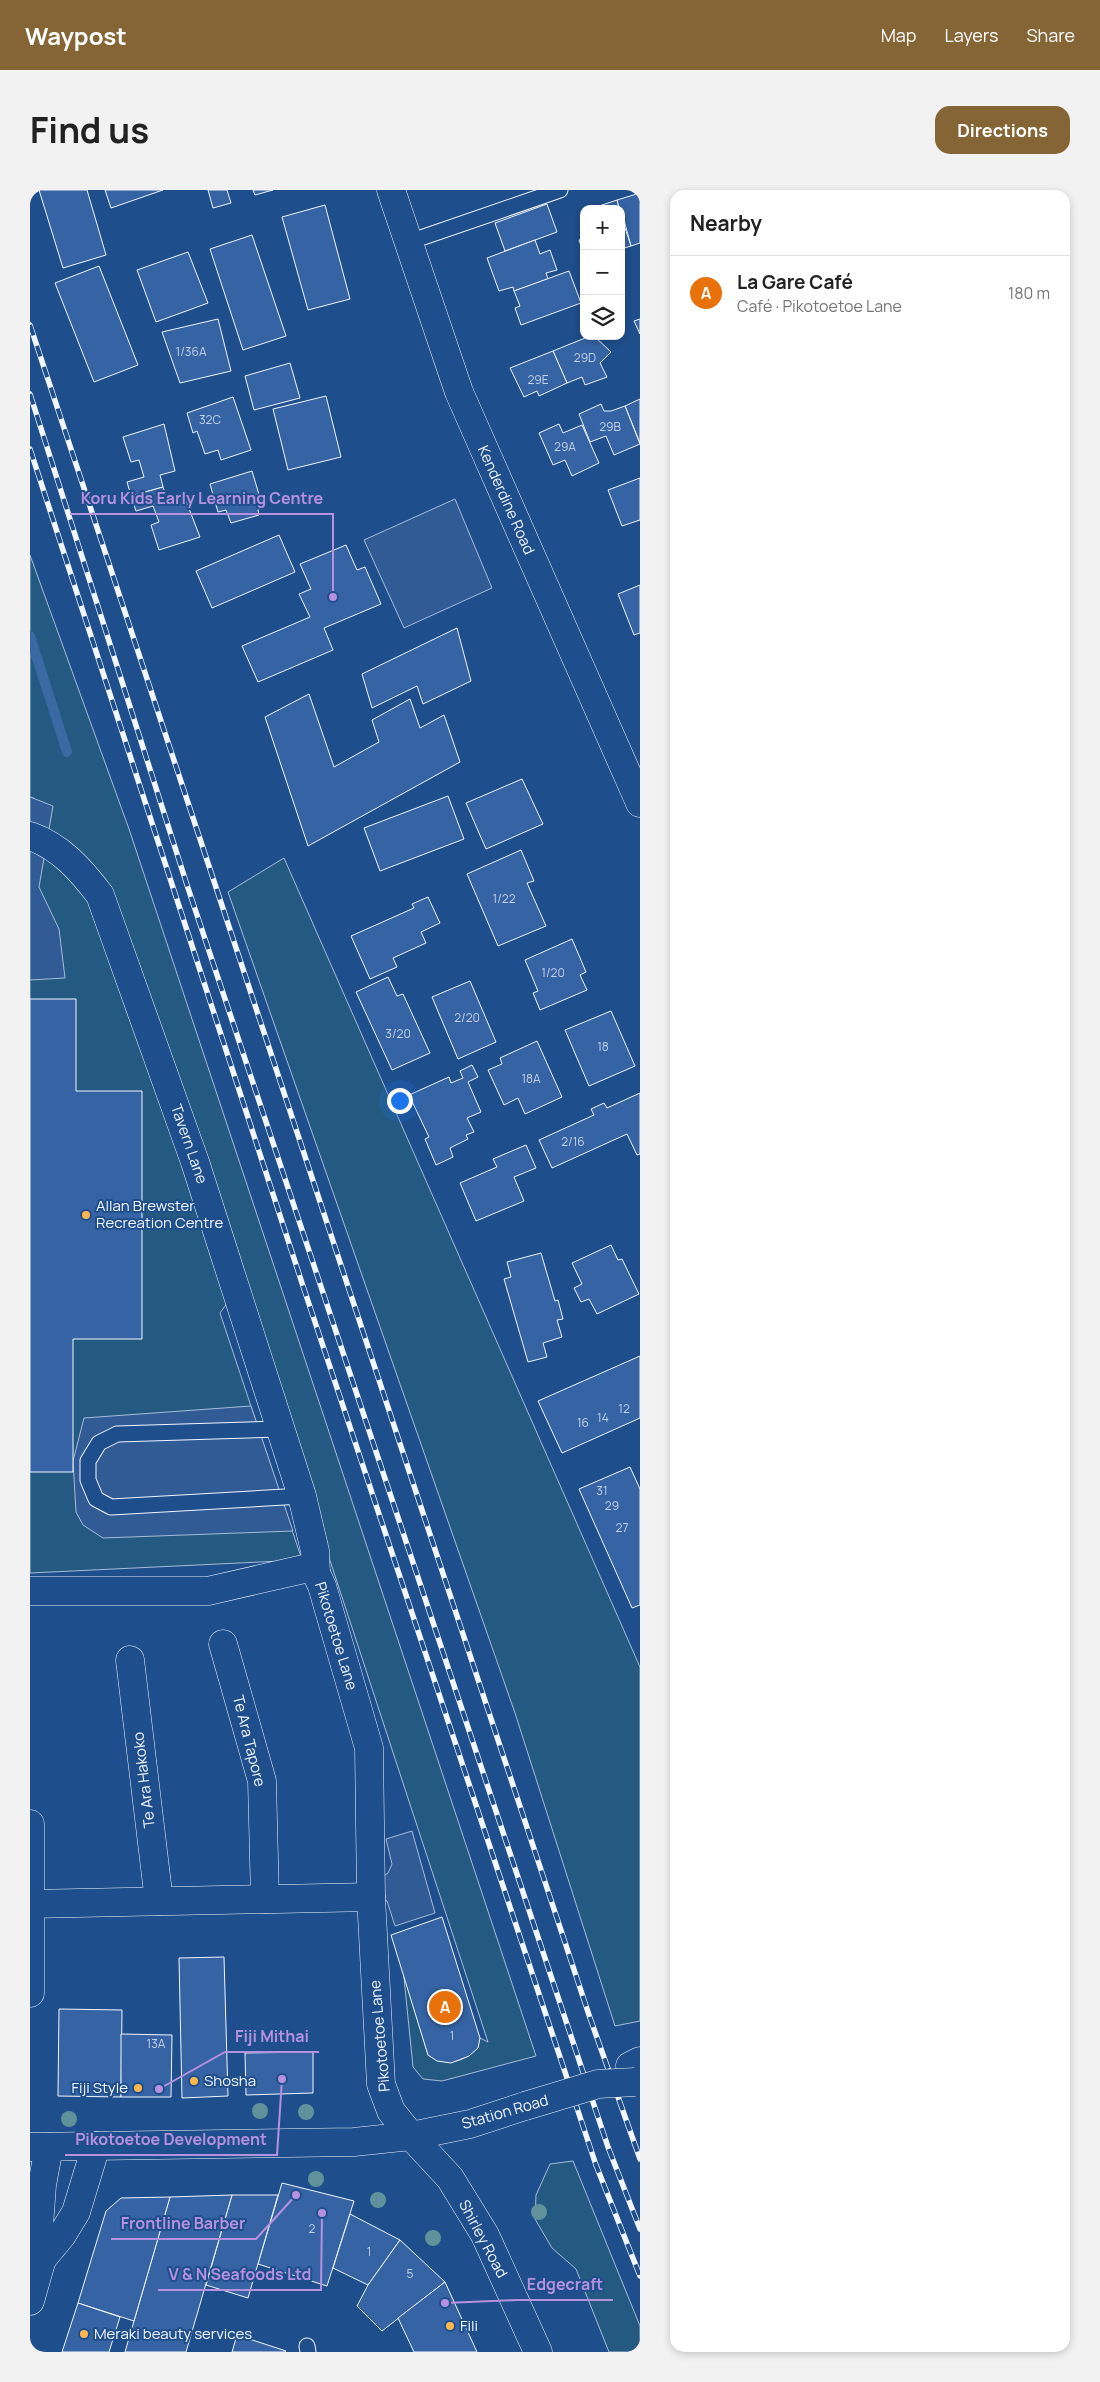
<!DOCTYPE html>
<html lang="en">
<head>
<meta charset="utf-8">
<style>
  :root { --surface:#fff; --page:#f2f2f2; --text:#222; --muted:#767676; --line:#e0e0e0; --accent:#856535 }
  body { margin:0; font-family:Manrope,sans-serif; background:var(--page); color:var(--text) }
  .controls { position:absolute; right:15px; top:15px; display:grid; overflow:hidden; border-radius:10px; box-shadow:0 2px 8px #0003 }
  .controls button { width:45px; height:45px; display:grid; place-items:center; padding:0; border:0; border-bottom:1px solid var(--line); background:var(--surface); color:var(--text); font:25px sans-serif }
  .you { position:absolute; left:369px; top:910px; width:18px; height:18px; margin:-12px; border:4px solid #fff; border-radius:50%; background:#1a73e8; box-shadow:0 0 0 8px #1a73e833 }
  .badge { display:grid; place-items:center; width:32px; height:32px; border-radius:50%; background:var(--accent); color:#fff; font-size:16px; font-weight:700 }
  .pin { position:absolute; translate:-50% -50%; border:2px solid #fff; box-shadow:0 1px 5px #0006 }
  .list { margin:0; padding:0; list-style:none }
  h2 { display:flex; justify-content:space-between; align-items:center; height:65px; margin:0; padding:0 20px; font-size:21px }
  h2 small { font-size:16px; font-weight:400; color:var(--muted) }
  .list li { display:grid; grid-template-columns:32px 1fr auto; gap:15px; align-items:center; box-sizing:border-box; height:75px; padding:0 20px; border-top:1px solid var(--line) }
  .list b { display:block; font-size:19px; white-space:nowrap }
  .list p { margin:0; font-size:16px; white-space:nowrap; color:var(--muted) }
  .list em { font-size:16px; font-style:normal; color:var(--muted) }
  .icon { flex:none; width:28px; height:28px; fill:none; stroke:currentColor; stroke-width:2; stroke-linecap:round; stroke-linejoin:round }
  .map { position:relative; flex:none; width:610px; height:2162px; overflow:hidden; border-radius:15px }
  header { display:flex; align-items:center; gap:30px; box-sizing:border-box; height:70px; padding:0 25px; background:var(--accent); color:#fff }
  header strong { font-size:24px }
  nav { display:flex; gap:28px; margin-inline-start:auto; font-size:18px }
  .intro { display:flex; align-items:center; justify-content:space-between; box-sizing:border-box; height:120px; padding:0 30px }
  h1 { margin:0; font-size:35px }
  .button { padding:12px 22px; border-radius:15px; background:var(--accent); color:#fff; font-size:18px; font-weight:700 }
  main { display:flex; gap:30px; padding:0 30px }
  aside { flex:1; background:var(--surface); border-radius:15px; box-shadow:0 2px 8px #0003 }
  .map>svg:first-child { display:block }
  .green { fill:#245a82; stroke:#a8bbd7 }
  .parking { fill:#305b95; stroke:#a8bbd7 }
  .lines { fill:none; stroke-linecap:round; stroke-linejoin:round }
  .stream { stroke:#3b69a3; stroke-width:10 }
  .building { fill:#3563a3; stroke:#f2f6ff }
  .service-casing { stroke:#f2f6ff; stroke-width:17 }
  .minor-casing { stroke:#f2f6ff; stroke-width:29 }
  .tertiary-casing { stroke:#f2f6ff; stroke-width:29 }
  .secondary-casing { stroke:#f2f6ff; stroke-width:29 }
  .service { stroke:#1f4e8c; stroke-width:15 }
  .minor { stroke:#1f4e8c; stroke-width:28 }
  .tertiary { stroke:#1f4e8c; stroke-width:28 }
  .secondary { stroke:#1f4e8c; stroke-width:28 }
  .rail-casing { stroke:#f2f6ff; stroke-width:5.5 }
  .rail { stroke:#1f4e8c; stroke-width:4; stroke-dasharray:11; stroke-linecap:butt }
  .secondary-bridge-casing { stroke:#f2f6ff; stroke-width:29; stroke-linecap:butt }
  .secondary-bridge { stroke:#1f4e8c; stroke-width:28 }
  .tree { fill:#61919a }
  .poi-dot { fill:#ffb74d; stroke:#1f4e8c; stroke-width:2 }
  .labels { text-anchor:middle; stroke-width:4; stroke-linejoin:round; paint-order:stroke }
  .number-label { font-size:12px; fill:#c3d1e8 }
  .street-label { font-size:15px; fill:#f2f6ff; stroke:#1f4e8c }
  .poi-label { font-size:15px; fill:#f2f6ff; stroke:#1f4e8c; text-anchor:start }
  .leader { fill:none; stroke:#b691df; stroke-width:2 }
  .callout-dot { fill:#b691df; stroke:#1f4e8c; stroke-width:2 }
  .callout-label { font-size:16px; text-anchor:middle; font-weight:bold; fill:#b691df; stroke:#1f4e8c; stroke-width:4; stroke-linejoin:round; paint-order:stroke }
</style>
</head>
<body>
<header>
<strong>Waypost</strong>
<nav><a>Map</a><a>Layers</a><a>Share</a></nav>
</header>
<div class="intro"><h1>Find us</h1><a class="button">Directions</a></div>
<main>
<div class="map">
<svg width="610" height="2162" viewBox="0 0 610 2162">
  <rect width="100%" height="100%" fill="#1f4e8c"/>
  <g class="green">
    <path d="M0,365l99,274 407,1227 -94,25 -19,-2 -10,-12 -10,-99 25,87c18,14 47,6 52,-17l8,4 -251,-765 -6,21 -11,15 82,247 -272,13v-768l4,-7 -4,-1z"/>
    <polygon points="254,668 610,1477 610,1831 585,1836 485,1523 198,702"/>
    <polygon points="543,1971 610,2136 610,2162 579,2162 546,2079 522,2058 505,2029 506,2005 520,1974"/>
  </g>
  <g class="parking">
    <polygon points="425,309 462,398 374,438 334,350"/>
    <polygon points="0,607 23,616 9,697 29,739 35,788 0,790"/>
    <polygon points="221,1216 263,1341 73,1348 53,1335 46,1322 43,1271 54,1228"/>
    <polygon points="382,1641 405,1723 365,1736 357,1711 352,1709 352,1687 358,1683 362,1674 356,1649"/>
  </g>
  <g class="lines">
    <polyline class="stream" points="0,446 37,562"/>
  </g>
  <g class="building">
    <polygon points="9,0 57,0 76,65 33,78"/>
    <polygon points="75,0 133,0 81,18"/>
    <polygon points="178,0 197,0 201,13 183,18"/>
    <polygon points="223,0 243,0 225,5"/>
    <polygon points="610,3 610,53 601,56 591,19 589,19 587,10"/>
    <polygon points="587,10 589,19 560,19"/>
    <polygon points="517,14 527,42 475,61 465,33"/>
    <polygon points="295,15 320,109 278,120 252,27"/>
    <polygon points="591,26 601,56 591,59"/>
    <polygon points="222,45 256,146 213,160 180,59"/>
    <polygon points="554,48 554,64 549,50"/>
    <polygon points="505,50 510,64 520,60 527,80 516,83 518,89 484,101 483,97 469,101 457,68"/>
    <polygon points="158,62 178,113 126,132 107,80"/>
    <polygon points="69,76 108,175 64,192 25,93"/>
    <polygon points="539,81 551,113 491,135 485,118 490,116 484,101"/>
    <polygon points="188,129 201,181 150,193 132,142"/>
    <polygon points="610,129 610,144 604,131"/>
    <polygon points="560,146 564,146 581,162 570,173 577,187 555,195 552,187 537,193 523,161"/>
    <polygon points="523,161 537,193 509,206 507,201 494,207 480,178"/>
    <polygon points="260,173 270,208 224,220 215,186"/>
    <polygon points="296,206 311,267 258,280 243,219"/>
    <polygon points="203,207 221,260 191,270 188,260 175,264 167,241 163,243 157,223"/>
    <polygon points="610,209 610,253 595,216"/>
    <polygon points="571,214 574,221 581,221 595,216 610,254 584,265 576,246 560,252 549,224"/>
    <polygon points="134,234 145,281 130,285 133,297 101,306 97,292 114,287 109,270 101,272 93,247"/>
    <polygon points="529,234 533,243 552,235 569,273 542,286 535,270 523,275 509,243"/>
    <polygon points="222,281 233,318 228,320 229,325 201,333 196,320 188,322 180,294"/>
    <polygon points="610,288 610,330 592,336 578,300"/>
    <polygon points="133,297 137,308 153,303 170,347 129,360 121,335 129,332 123,316 106,321 101,306"/>
    <polygon points="249,345 265,382 182,418 166,381"/>
    <polygon points="316,355 327,380 335,377 351,414 294,438 303,460 228,492 212,456 280,427 269,404 281,399 270,374"/>
    <polygon points="610,395 610,443 604,445 588,404"/>
    <polygon points="427,438 441,491 393,514 387,496 342,518 332,484"/>
    <polygon points="279,504 304,577 349,552 342,530 380,509 390,538 414,525 430,572 278,656 235,527"/>
    <polygon points="492,589 513,634 456,659 436,613"/>
    <polygon points="418,606 434,649 350,681 334,638"/>
    <polygon points="491,660 504,691 497,693 516,736 468,756 437,684"/>
    <polygon points="398,707 410,733 391,742 396,753 363,768 367,777 340,789 321,746 384,718 382,714"/>
    <polygon points="542,749 556,782 550,785 557,800 510,820 503,803 508,801 495,770"/>
    <polygon points="358,787 367,806 373,804 400,863 362,880 326,802"/>
    <polygon points="440,791 466,852 428,869 402,807"/>
    <polygon points="0,809 46,809 46,901 112,901 112,1149 43,1149 43,1282 0,1282"/>
    <polygon points="581,821 605,876 559,896 535,840"/>
    <polygon points="507,851 532,907 495,924 488,908 474,915 458,880 472,874 470,868"/>
    <polygon points="442,875 448,887 438,892 451,922 437,928 444,942 436,945 438,949 420,958 423,967 406,975 395,949 399,947 379,905 419,887 421,893 433,888 430,881"/>
    <polygon points="610,903 610,964 607,965 597,944 522,978 509,950 564,925 561,919 574,913 577,918"/>
    <polygon points="496,955 506,978 484,987 494,1011 446,1031 430,993 467,977 463,969"/>
    <polygon points="581,1055 588,1070 592,1069 609,1104 567,1124 559,1109 551,1112 544,1098 552,1094 542,1073"/>
    <polygon points="511,1063 525,1111 528,1110 533,1129 527,1130 532,1147 513,1153 517,1167 498,1172 474,1089 481,1087 477,1072"/>
    <polygon points="610,1166 610,1228 532,1263 508,1211"/>
    <polygon points="600,1277 610,1299 610,1415 602,1418 549,1299"/>
    <polygon points="412,1727 450,1848 448,1858 439,1866 421,1873 407,1871 398,1865 361,1745"/>
    <polygon points="194,1767 198,1906 152,1908 149,1768"/>
    <polygon points="29,1819 92,1820 91,1907 28,1906"/>
    <polygon points="91,1844 142,1845 141,1907 91,1907"/>
    <polygon points="283,1862 283,1903 216,1905 215,1863"/>
    <polygon points="252,1993 324,2011 297,2096 228,2074"/>
    <polygon points="202,2005 248,2005 218,2108 176,2095"/>
    <polygon points="202,2005 156,2162 95,2162 140,2007"/>
    <polygon points="140,2007 104,2131 48,2113 76,2021 91,2008"/>
    <polygon points="320,2024 370,2050 338,2095 303,2078"/>
    <polygon points="370,2050 415,2092 352,2141 327,2116 338,2095"/>
    <polygon points="415,2092 447,2162 384,2162 368,2128"/>
    <polygon points="48,2113 90,2127 79,2162 32,2162"/>
    <polygon points="207,2145 256,2161 255,2162 202,2162"/>
  </g>
  <g class="lines">
    <defs>
      <g id="service">
        <polyline points="379,52 530,0"/>
        <polyline points="250,1239 87,1244 69,1253 58,1271 58,1290 66,1309 81,1317 272,1306"/>
        <polyline points="277,2156 278,2162"/>
      </g>
      <g id="minor">
        <path d="M0,646c31,11 51,34 70,59l95,267 107,334 13,55 1,22"/>
        <polyline points="0,1401 178,1401 274,1379 280,1379 286,1383 292,1396 339,1558 341,1707 351,1894 361,1921 381,1946"/>
        <polyline points="193,1454 232,1591 235,1709"/>
        <polyline points="100,1470 129,1711"/>
        <polyline points="0,1634 0,1803"/>
        <polyline points="0,1714 341,1707"/>
        <polyline points="12,2069 32,2045 46,2022 66,1956"/>
        <polyline points="0,2111 12,2069 9,2036 12,1995 19,1957"/>
      </g>
      <polyline id="tertiary" points="361,0 429,202 610,613"/>
      <g id="secondary">
        <polyline points="600,1876 610,1871"/>
        <polyline points="381,1946 420,1988 455,2045 508,2162"/>
        <polyline points="0,1957 324,1952 381,1946 440,1934 495,1916"/>
      </g>
    </defs>
    <use href="#service" class="service-casing"/>
    <use href="#minor" class="minor-casing"/>
    <use href="#tertiary" class="tertiary-casing"/>
    <use href="#secondary" class="secondary-casing"/>
    <use href="#service" class="service"/>
    <use href="#minor" class="minor"/>
    <use href="#tertiary" class="tertiary"/>
    <use href="#secondary" class="secondary"/>
    <defs>
      <g id="rail">
        <polyline points="0,135 559,1825 610,1969"/>
        <polyline points="0,204 157,695 578,1957 610,2039"/>
        <polyline points="0,259 272,1093 566,1975 610,2086"/>
      </g>
    </defs>
    <use href="#rail" class="rail-casing"/>
    <use href="#rail" class="rail"/>
    <defs>
      <polyline id="secondary-bridge" points="495,1916 568,1894 605,1892"/>
    </defs>
    <use href="#secondary-bridge" class="secondary-bridge-casing"/>
    <use href="#secondary-bridge" class="secondary-bridge"/>
  </g>
  <g class="tree">
    <circle cx="230" cy="1921" r="8"/>
    <circle cx="276" cy="1922" r="8"/>
    <circle cx="39" cy="1929" r="8"/>
    <circle cx="286" cy="1989" r="8"/>
    <circle cx="348" cy="2010" r="8"/>
    <circle cx="509" cy="2022" r="8"/>
    <circle cx="403" cy="2048" r="8"/>
  </g>
  <g class="poi-dot">
    <circle cx="56" cy="1025" r="5"/>
    <circle cx="164" cy="1891" r="5"/>
    <circle cx="108" cy="1898" r="5"/>
    <circle cx="420" cy="2136" r="5"/>
    <circle cx="54" cy="2144" r="5"/>
  </g>
  <g class="labels">
    <g class="number-label">
      <text x="161" y="166">1/36A</text>
      <text x="555" y="172">29D</text>
      <text x="508" y="194">29E</text>
      <text x="180" y="234">32C</text>
      <text x="580" y="241">29B</text>
      <text x="535" y="261">29A</text>
      <text x="474" y="713">1/22</text>
      <text x="523" y="787">1/20</text>
      <text x="437" y="832">2/20</text>
      <text x="368" y="848">3/20</text>
      <text x="573" y="861">18</text>
      <text x="501" y="893">18A</text>
      <text x="543" y="956">2/16</text>
      <text x="594" y="1223">12</text>
      <text x="573" y="1232">14</text>
      <text x="553" y="1237">16</text>
      <text x="572" y="1305">31</text>
      <text x="582" y="1320">29</text>
      <text x="592" y="1342">27</text>
      <text x="422" y="1850">1</text>
      <text x="126" y="1858">13A</text>
      <text x="282" y="2043">2</text>
      <text x="339" y="2066">1</text>
      <text x="380" y="2088">5</text>
    </g>
    <g class="street-label">
      <text transform="translate(476 310) rotate(66)" y="5">Kenderdine Road</text>
      <text transform="translate(159 954) rotate(71)" y="5">Tavern Lane</text>
      <text transform="translate(306 1446) rotate(73)" y="5">Pikotoetoe Lane</text>
      <text transform="translate(219 1551) rotate(76)" y="5">Te Ara Tapore</text>
      <text transform="translate(114 1590) rotate(-97)" y="5">Te Ara Hakoko</text>
      <text transform="translate(350 1846) rotate(-95)" y="5">Pikotoetoe Lane</text>
      <text transform="translate(475 1922) rotate(-16)" y="5">Station Road</text>
      <text transform="translate(453 2049) rotate(62)" y="5">Shirley Road</text>
    </g>
    <g class="poi-label">
      <text x="66" y="1021">Allan Brewster<tspan x="66" dy="17">Recreation Centre</tspan></text>
      <text x="174" y="1896">Shosha</text>
      <text x="98" y="1903" text-anchor="end">Fiji Style</text>
      <text x="430" y="2141">Fili</text>
      <text x="64" y="2149">Meraki beauty services</text>
    </g>
  </g>
  <path class="leader" d="M303 407L303 324H40M129 1899L195 1862H289M252 1889L247 1965H35M266 2005L226 2049H81M292 2023L291 2100H128M415 2113L487 2110H583"/>
  <g class="callout-dot">
    <circle cx="303" cy="407" r="5"/>
    <circle cx="129" cy="1899" r="5"/>
    <circle cx="252" cy="1889" r="5"/>
    <circle cx="266" cy="2005" r="5"/>
    <circle cx="292" cy="2023" r="5"/>
    <circle cx="415" cy="2113" r="5"/>
  </g>
  <g class="callout-label">
    <text x="172" y="314">Koru Kids Early Learning Centre</text>
    <text x="242" y="1852">Fiji Mithai</text>
    <text x="141" y="1955">Pikotoetoe Development</text>
    <text x="153" y="2039">Frontline Barber</text>
    <text x="210" y="2090">V &amp; N Seafoods Ltd</text>
    <text x="535" y="2100">Edgecraft</text>
  </g>
</svg>
<div class="controls">
<button>+</button>
<button>−</button>
<button><svg class="icon" aria-label="layers" viewBox="0 0 24 24"><path d="M12 4l9 5-9 5-9-5zM3 14l9 5 9-5"/></svg></button>
</div>
<div class="you"></div>
<div class="pin badge" style="left:415px;top:1817px;background:#e8710a">A</div>
</div>
<aside>
<h2>Nearby<small></small></h2>
<ul class="list">
<li><span class="badge" style="background:#e8710a">A</span><div><b>La Gare Café</b><p>Café · Pikotoetoe Lane</p></div><em>180 m</em></li>
</ul>
</aside>
</main>
</body>
</html>
